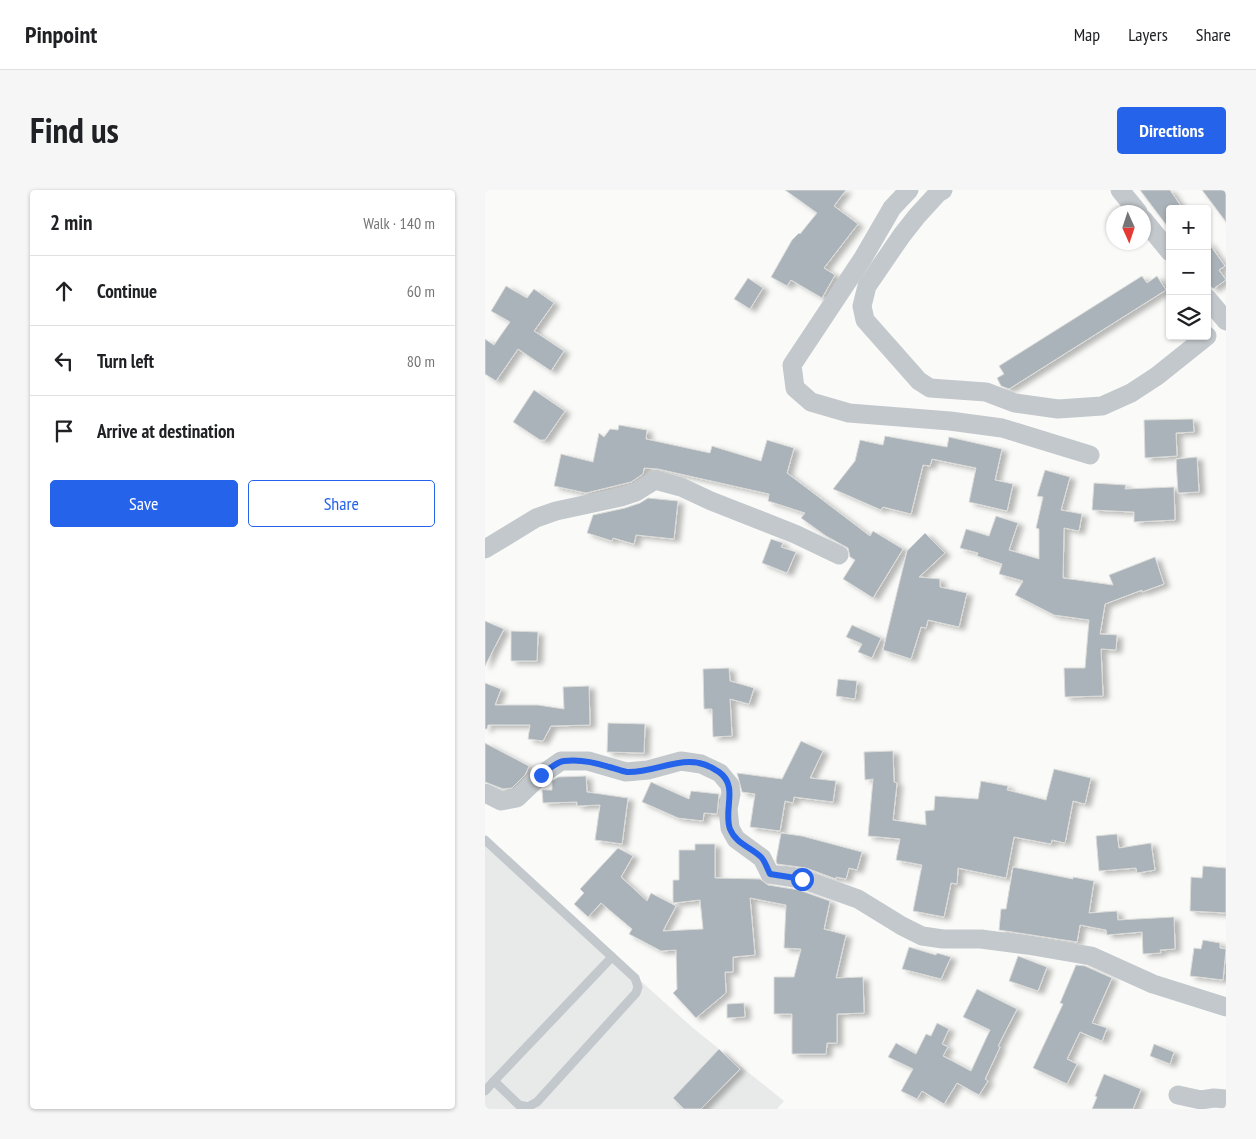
<!DOCTYPE html>
<html lang="en">
<head>
<meta charset="utf-8">
<style>
  :root { --surface:#fff; --page:#f6f6f6; --text:#202124; --muted:#757577; --line:#e0e0e0; --accent:#2563eb }
  body { margin:0; font-family:"PT Sans Narrow",sans-serif; background:var(--page); color:var(--text) }
  .controls { position:absolute; right:15px; top:15px; display:grid; overflow:hidden; border-radius:5px; box-shadow:0 1px 4px #0004 }
  .controls button { width:45px; height:45px; display:grid; place-items:center; padding:0; border:0; border-bottom:1px solid var(--line); background:var(--surface); color:var(--text); font:25px sans-serif }
  .compass { position:absolute; left:621px; top:15px; width:45px; height:45px; border-radius:50%; background:var(--surface); box-shadow:0 1px 4px #0004; rotate:177deg }
  .stop { position:absolute; width:15px; height:15px; margin:-11px; border:4px solid #2563eb; border-radius:50%; background:#fff }
  .stop.end { background:#2563eb; border-color:#fff; box-shadow:0 1px 5px #0008 }
  .list { margin:0; padding:0; list-style:none }
  h2 { display:flex; justify-content:space-between; align-items:center; height:65px; margin:0; padding:0 20px; font-size:21px }
  h2 small { font-size:16px; font-weight:400; color:var(--muted) }
  .list li { display:grid; grid-template-columns:32px 1fr auto; gap:15px; align-items:center; box-sizing:border-box; height:70px; padding:0 20px; border-top:1px solid var(--line) }
  .list b { display:block; font-size:19px; white-space:nowrap }
  .list em { font-size:16px; font-style:normal; color:var(--muted) }
  .actions { display:flex; gap:10px; padding:15px 20px }
  .actions a { flex:1; padding:11px 0; border:1px solid var(--accent); border-radius:5px; text-align:center; font-size:18px; color:var(--accent) }
  .actions .main { background:var(--accent); color:#fff }
  .icon { flex:none; width:28px; height:28px; fill:none; stroke:currentColor; stroke-width:2; stroke-linecap:round; stroke-linejoin:round }
  .map { position:relative; flex:none; width:741px; height:919px; overflow:hidden; border-radius:5px }
  header { display:flex; align-items:center; gap:30px; box-sizing:border-box; height:70px; padding:0 25px; background:var(--surface); border-bottom:1px solid var(--line) }
  header strong { font-size:24px }
  nav { display:flex; gap:28px; margin-inline-start:auto; font-size:18px }
  .intro { display:flex; align-items:center; justify-content:space-between; box-sizing:border-box; height:120px; padding:0 30px }
  h1 { margin:0; font-size:35px }
  .button { padding:12px 22px; border-radius:5px; background:var(--accent); color:#fff; font-size:18px; font-weight:700 }
  main { display:flex; gap:30px; padding:0 30px }
  aside { flex:1; background:var(--surface); border-radius:5px; box-shadow:0 1px 4px #0004 }
  .map>svg:first-child { display:block }
  .built { fill:#e8e9e9 }
  .building { fill:#aab3b9; stroke:#dcdcda; filter:url(#shadow) }
  .lines { fill:none; stroke-linecap:round; stroke-linejoin:round }
  .service { stroke:#c3c8cc; stroke-width:9 }
  .minor { stroke:#c3c8cc; stroke-width:19 }
  .route { stroke:#2563eb; stroke-width:6 }
</style>
</head>
<body>
<header>
<strong>Pinpoint</strong>
<nav><a>Map</a><a>Layers</a><a>Share</a></nav>
</header>
<div class="intro"><h1>Find us</h1><a class="button">Directions</a></div>
<main>
<aside>
<h2>2 min<small>Walk · 140 m</small></h2>
<ul class="list">
<li><svg class="icon" aria-label="ahead" viewBox="0 0 24 24"><path d="M12 20V5M6 11l6-6 6 6"/></svg><div><b>Continue</b></div><em>60 m</em></li>
<li><svg class="icon" aria-label="left" viewBox="0 0 24 24"><path d="M17 20v-9H6M10 6l-5 5 5 5"/></svg><div><b>Turn left</b></div><em>80 m</em></li>
<li><svg class="icon" aria-label="arrive" viewBox="0 0 24 24"><path d="M6 21V4h12l-3 4 3 4H6"/></svg><div><b>Arrive at destination</b></div></li>
</ul>
<div class="actions"><a class="main">Save</a><a>Share</a></div>
</aside>
<div class="map">
<svg width="741" height="919" viewBox="0 0 741 919">
  <defs>
    <filter id="shadow"><feDropShadow dx="5.5" dy="3" stdDeviation="2.5" flood-color="#0004"/></filter>
  </defs>
  <rect width="100%" height="100%" fill="#fafaf8"/>
  <polygon class="built" points="0,651 208,838 299,911 292,919 0,919"/>
  <g class="building">
    <polygon points="300,0 361,0 349,16 373,34 339,78 350,85 337,108 306,90 302,96 286,87 307,50 314,43 315,44 332,23"/>
    <polygon points="655,0 685,0 698,19 685,19 685,40"/>
    <polygon points="717,0 741,0 741,32"/>
    <polygon points="722,51 740,76 734,80 741,90 728,99 722,92"/>
    <polygon points="657,86 662,93 672,86 681,100 524,199 516,196 512,188 519,184 514,176"/>
    <polygon points="263,88 278,98 265,119 249,109"/>
    <polygon points="21,96 42,108 49,99 69,113 49,141 79,161 66,181 33,159 11,191 0,184 0,149 9,155 25,132 6,121"/>
    <polygon points="49,200 80,221 60,250 55,250 28,232"/>
    <polygon points="708,229 709,242 691,243 692,266 660,268 659,230"/>
    <polygon points="134,235 162,240 161,249 225,263 227,256 276,271 282,250 309,258 302,283 385,346 388,341 418,359 388,408 358,389 370,370 365,367 363,358 341,346 316,328 320,323 283,311 284,304 173,279 159,278 158,284 146,292 101,303 69,296 76,264 108,272 114,243 119,247 125,239 133,240"/>
    <polygon points="400,246 462,257 464,247 517,259 510,290 528,294 522,321 484,312 491,278 447,269 445,276 438,275 426,324 398,317 396,320 348,299 370,271 375,250 398,255"/>
    <polygon points="712,267 714,302 693,303 691,269"/>
    <polygon points="560,280 585,287 576,320 597,324 594,341 579,338 578,388 628,395 624,385 670,367 679,394 657,402 657,400 620,414 615,444 632,445 631,460 616,459 618,506 580,507 579,478 600,478 604,430 569,425 530,405 538,391 514,384 517,374 492,366 493,363 475,358 481,339 504,346 511,326 533,333 524,360 554,369 554,339 551,338 558,307 552,306"/>
    <polygon points="609,293 641,295 640,299 689,297 690,330 649,332 649,322 607,320"/>
    <polygon points="163,308 193,311 189,349 151,345 149,354 128,348 127,351 102,343 108,325 140,318 155,313"/>
    <polygon points="440,343 460,363 434,387 455,389 455,397 482,403 474,437 443,430 441,438 436,437 426,469 398,460 422,361"/>
    <polygon points="286,349 298,353 296,357 311,362 302,383 277,373"/>
    <polygon points="0,431 19,439 0,476"/>
    <polygon points="367,435 396,448 387,468 373,462 377,454 361,447"/>
    <polygon points="26,441 53,442 52,471 26,471"/>
    <polygon points="244,478 245,491 269,498 264,514 245,509 247,546 228,547 227,519 219,519 218,479"/>
    <polygon points="353,489 372,491 370,509 351,506"/>
    <polygon points="0,493 16,499 10,515 53,515 79,519 78,497 104,496 105,535 66,536 58,551 43,549 45,535 3,535 2,539 0,539"/>
    <polygon points="123,533 160,534 159,563 122,562"/>
    <polygon points="316,551 338,561 325,588 351,591 348,612 309,607 308,613 300,611 295,641 265,637 270,604 257,602 252,583 297,589"/>
    <polygon points="0,553 44,576 40,585 27,598 18,599 0,592"/>
    <polygon points="408,561 409,592 412,593 408,630 441,635 440,621 449,620 450,606 493,609 496,591 523,596 522,600 561,610 569,579 606,588 600,614 588,611 580,653 567,650 566,654 529,647 521,688 473,678 472,694 466,693 459,727 428,721 437,675 411,670 415,649 383,646 388,589 380,590 379,562"/>
    <polygon points="101,586 102,602 143,608 137,654 110,650 115,615 92,616 92,612 58,613 57,600 67,600 67,591 73,587"/>
    <polygon points="166,592 204,609 206,601 234,604 232,624 219,623 218,631 193,628 157,612"/>
    <polygon points="296,643 317,646 377,662 372,680 364,678 361,689 351,687 351,689 321,678 292,674 291,671"/>
    <polygon points="632,644 634,658 666,653 670,680 652,683 651,678 614,681 611,646"/>
    <polygon points="210,654 230,654 230,688 275,689 283,695 314,700 345,711 339,739 361,745 351,788 378,787 379,823 352,824 352,853 342,853 341,864 307,864 307,824 289,824 289,787 309,787 316,759 299,758 301,715 265,708 270,765 248,767 248,782 240,782 241,803 211,828 188,803 192,799 191,760 176,761 144,744 147,739 116,713 103,727 89,714 99,703 95,699 133,658 148,666 136,687 162,711 166,703 191,716 178,741 218,739 215,710 188,713 188,690 194,690 194,660 210,660"/>
    <polygon points="718,676 741,678 741,723 705,721 706,687 717,688"/>
    <polygon points="528,677 588,689 588,687 609,691 604,723 632,721 633,730 689,727 690,759 675,760 676,763 658,764 657,742 622,745 621,740 595,735 592,752 514,740 516,719 521,719"/>
    <polygon points="718,750 735,753 735,758 741,759 738,790 705,786 709,758 716,759"/>
    <polygon points="424,757 451,765 452,763 466,767 456,789 417,779"/>
    <polygon points="533,766 562,777 553,801 524,791"/>
    <polygon points="591,775 600,776 627,788 607,833 622,838 617,851 595,842 582,869 592,874 582,894 548,878 578,814 575,813"/>
    <polygon points="492,799 532,819 513,856 515,857 500,889 503,891 494,905 472,893 459,914 437,901 432,909 416,901 428,879 403,867 411,853 431,864 441,844 446,846 452,833 464,839 457,854 463,857 458,866 486,881 505,840 478,827"/>
    <polygon points="259,813 260,827 242,828 242,814"/>
    <polygon points="669,854 689,862 685,874 665,866"/>
    <polygon points="234,859 255,879 216,919 199,919 188,908"/>
    <polygon points="619,884 656,899 648,919 607,919 612,907 610,906"/>
  </g>
  <g class="lines">
    <g class="service">
      <polyline points="0,650 150,788 153,797 151,803 52,912 43,917 34,915 9,891 0,901"/>
      <polyline points="9,891 127,767"/>
    </g>
    <g class="minor">
      <polyline points="424,0 407,18 378,68 307,175 310,198 326,212 364,223 465,231 517,238 605,265"/>
      <polyline points="458,0 453,3 432,26 417,45 382,96 377,116 380,130 434,191 445,198 501,202 530,213 573,219 617,216 646,203 672,186 722,146"/>
      <polyline points="635,0 653,22"/>
      <polyline points="658,29 685,62"/>
      <polyline points="722,108 741,131"/>
      <polyline points="0,359 51,328 71,321 136,307 151,302 170,290 196,297 226,311 310,344 354,365"/>
      <polyline points="0,603 16,611 32,608 56,585 76,571 103,571 141,582 163,580 196,571 216,574 235,583 245,595 246,604 243,619 245,638 251,649 277,668 285,684 317,689 373,709 417,736 437,746 458,749 496,749 542,755 606,766 668,794 741,817"/>
      <polyline points="693,905 716,910 729,908 741,909"/>
    </g>
  </g>
  <g class="lines">
    <path class="route" d="M56,585c7,-5 15,-13 23,-14 15,-2 30,1 45,6 5,1 12,4 18,5 33,1 60,-23 92,0 20,14 4,38 11,57 6,15 21,18 31,28 4,4 6,11 9,17l32,5"/>
  </g>
</svg>
<div class="controls">
<button>+</button>
<button>−</button>
<button><svg class="icon" aria-label="layers" viewBox="0 0 24 24"><path d="M12 4l9 5-9 5-9-5zM3 14l9 5 9-5"/></svg></button>
</div>
<svg class="compass" viewBox="-18 -18 36 36"><path d="M0-13l5 13h-10z" fill="#e53935"/><path d="M0 13l5-13h-10z" fill="#757577"/></svg>
<div class="stop" style="left:317px;top:689px"></div>
<div class="stop end" style="left:56px;top:585px"></div>
</div>
</main>
</body>
</html>
